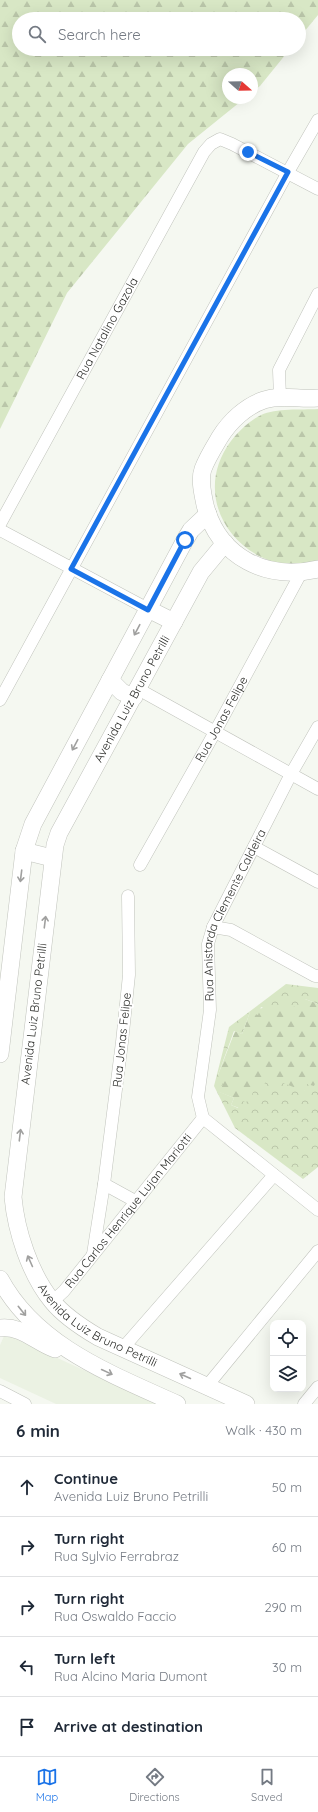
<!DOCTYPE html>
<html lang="en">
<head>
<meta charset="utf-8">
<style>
  :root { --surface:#fff; --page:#f6f6f7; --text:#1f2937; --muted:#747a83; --line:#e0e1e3; --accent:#1a73e8 }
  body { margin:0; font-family:Quicksand,sans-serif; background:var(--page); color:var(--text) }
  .controls { position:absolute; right:12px; bottom:12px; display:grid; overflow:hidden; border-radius:8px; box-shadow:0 4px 16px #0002 }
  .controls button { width:36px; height:36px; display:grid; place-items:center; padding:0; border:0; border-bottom:1px solid var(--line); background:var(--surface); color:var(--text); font:20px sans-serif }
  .compass { position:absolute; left:222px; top:68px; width:36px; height:36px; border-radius:50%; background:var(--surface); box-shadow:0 4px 16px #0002; rotate:110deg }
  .stop { position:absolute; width:12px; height:12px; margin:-9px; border:3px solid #1a73e8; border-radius:50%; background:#fff }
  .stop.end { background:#1a73e8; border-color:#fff; box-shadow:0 1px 4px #0008 }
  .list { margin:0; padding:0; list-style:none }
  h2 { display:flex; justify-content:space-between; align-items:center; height:52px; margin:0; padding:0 16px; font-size:17px }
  h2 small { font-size:13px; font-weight:400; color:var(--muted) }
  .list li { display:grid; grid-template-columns:26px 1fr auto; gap:12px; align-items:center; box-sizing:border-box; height:60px; padding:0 16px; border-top:1px solid var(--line) }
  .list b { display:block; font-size:15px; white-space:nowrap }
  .list p { margin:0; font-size:13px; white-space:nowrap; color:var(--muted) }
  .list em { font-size:13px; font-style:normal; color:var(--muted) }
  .icon { flex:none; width:22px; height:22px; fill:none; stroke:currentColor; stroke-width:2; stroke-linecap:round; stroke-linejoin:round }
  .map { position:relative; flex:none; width:318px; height:1404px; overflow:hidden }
  .search { position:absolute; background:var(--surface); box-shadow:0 4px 16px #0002; left:12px; right:12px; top:12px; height:44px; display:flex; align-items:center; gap:10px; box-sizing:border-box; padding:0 14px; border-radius:22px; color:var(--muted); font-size:15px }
  .sheet { height:352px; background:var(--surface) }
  nav { display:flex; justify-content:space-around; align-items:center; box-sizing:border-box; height:56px; border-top:1px solid var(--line); background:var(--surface); font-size:11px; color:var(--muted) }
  nav a { display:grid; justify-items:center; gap:2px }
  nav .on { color:var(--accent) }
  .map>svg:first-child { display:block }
  .built { fill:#ebf2e3 }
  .forest { fill:url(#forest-firs) }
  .park { fill:url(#park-crowns) }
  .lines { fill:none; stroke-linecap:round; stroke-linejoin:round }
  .street-casing { stroke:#c0c3bc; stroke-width:13 }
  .secondary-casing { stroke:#c0c3bc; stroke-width:18 }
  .street { stroke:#fff; stroke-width:12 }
  .secondary { stroke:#fff; stroke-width:17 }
  .oneway { stroke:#a0a09f }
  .route { stroke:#1a73e8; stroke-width:5 }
  .labels { text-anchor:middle; stroke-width:4; stroke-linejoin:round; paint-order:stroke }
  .street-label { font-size:12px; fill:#2b2c29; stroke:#fff }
</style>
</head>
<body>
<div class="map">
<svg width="318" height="1404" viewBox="0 0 318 1404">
  <defs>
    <pattern id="forest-firs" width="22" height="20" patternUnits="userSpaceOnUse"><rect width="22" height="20" fill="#d8e7c5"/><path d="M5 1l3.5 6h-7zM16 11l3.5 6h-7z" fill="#bac6a9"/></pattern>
    <pattern id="park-crowns" width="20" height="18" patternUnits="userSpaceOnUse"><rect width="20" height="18" fill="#d8e7c5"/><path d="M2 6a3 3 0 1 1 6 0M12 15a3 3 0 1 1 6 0" fill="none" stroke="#bac6a9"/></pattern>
  </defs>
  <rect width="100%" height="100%" fill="#f5f8f1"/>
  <polygon class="built" points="5,1334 158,1404 56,1404 0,1378 0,1345"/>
  <g class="forest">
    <polygon points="0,0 318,0 318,15 299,38 299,19 19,19 19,49 290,49 260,86 252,92 252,74 228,74 228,98 245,98 188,144 67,293 0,429"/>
    <path d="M318,409v152c-10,2 -20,5 -30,5 -10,-1 -20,-6 -29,-10 -43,-23 -59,-74 -28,-115 8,-10 18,-20 30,-26 15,-7 40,-5 57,-6z"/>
    <path d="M305,999l13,5v76l-4,7 -10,4 -42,1 -13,11 -10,5 -8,-3 3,-7 -15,-6 -1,-17 17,-44 7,3 8,-22c18,-8 38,-5 55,-13z"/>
  </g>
  <polygon class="park" points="286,984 318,988 318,1004 305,999 303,1007 295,1004 292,1011 278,1006 275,1013 261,1007 258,1015 250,1012 242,1034 234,1031 218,1075 225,1078 220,1092 234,1098 231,1105 238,1108 242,1101 249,1103 254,1089 262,1091 267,1077 304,1091 307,1084 314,1086 317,1079 318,1080 318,1167 303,1179 235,1128 214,1086 229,1027"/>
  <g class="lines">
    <defs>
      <g id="street">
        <polyline points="280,398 279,370 318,294"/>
        <path id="s1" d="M0,524l204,-372 7,-8 9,-5 12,5 86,45"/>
        <polyline points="0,530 148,609"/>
        <polyline points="138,689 318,789"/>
        <polyline points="0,700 288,172 318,120"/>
        <polyline points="254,847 318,882"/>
        <path id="s2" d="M140,865l75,-133 86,-159"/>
        <polyline points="128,896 129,975 122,1042 104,1184 135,1201"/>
        <polyline points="213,927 231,930 315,976 318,976"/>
        <path id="s3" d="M203,1118l-5,-21 12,-87 -2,-66 5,-17 78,-153 27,-47"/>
        <polyline points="203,1118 318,1210"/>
        <polyline points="93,1254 104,1184"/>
        <path id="s4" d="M52,1302l12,-11 139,-173"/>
        <polyline points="123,1348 274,1175"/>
        <polyline points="207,1386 318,1251"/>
        <polyline points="0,1391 25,1404"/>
        <polyline points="304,1404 318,1387"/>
      </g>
      <g id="secondary">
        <path d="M318,398c-18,2 -37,-4 -54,2 -18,6 -34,21 -44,37 -6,10 -13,21 -17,32 -4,11 0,25 2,36 14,53 62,76 113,64"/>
        <path id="s5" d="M225,543l-24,29 -142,261 -4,12 -42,352c3,34 17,77 39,104 12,15 29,26 46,36l148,67"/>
        <polyline points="148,609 174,622"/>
        <polyline points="110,680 122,692 134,697"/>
        <polyline points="24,851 52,858"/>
        <polyline points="0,1054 24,851 33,824 185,540 191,530 208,514"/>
        <path d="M0,1279c36,67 111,95 177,125"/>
        <path d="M0,1328c21,-3 37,15 55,21"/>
      </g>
    </defs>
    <use href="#street" class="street-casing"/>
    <use href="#secondary" class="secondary-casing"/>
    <use href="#street" class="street"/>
    <use href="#secondary" class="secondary"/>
  </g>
  <defs><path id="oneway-shaft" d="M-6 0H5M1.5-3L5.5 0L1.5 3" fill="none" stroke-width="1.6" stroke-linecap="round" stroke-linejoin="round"/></defs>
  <g class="oneway">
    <use href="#oneway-shaft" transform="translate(137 630) rotate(118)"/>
    <use href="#oneway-shaft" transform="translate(75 745) rotate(118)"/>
    <use href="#oneway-shaft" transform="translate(21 876) rotate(97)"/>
    <use href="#oneway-shaft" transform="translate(45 922) rotate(-83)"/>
    <use href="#oneway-shaft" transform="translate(20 1135) rotate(-83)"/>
    <use href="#oneway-shaft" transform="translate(30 1261) rotate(-114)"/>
    <use href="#oneway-shaft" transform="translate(22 1311) rotate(51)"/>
    <use href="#oneway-shaft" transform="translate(107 1372) rotate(25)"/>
    <use href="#oneway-shaft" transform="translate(185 1376) rotate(-156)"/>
  </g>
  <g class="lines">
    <polyline class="route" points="185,540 148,610 71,569 288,172 248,152"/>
  </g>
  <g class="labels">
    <g class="street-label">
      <text dy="4" stroke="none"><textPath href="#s1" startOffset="223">Rua Natalino Gazola</textPath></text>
      <text transform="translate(132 699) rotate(-61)" y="4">Avenida Luiz Bruno Petrilli</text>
      <text dy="4" stroke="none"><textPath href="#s2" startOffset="167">Rua Jonas Felipe</textPath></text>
      <text dy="4" stroke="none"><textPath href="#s3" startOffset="210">Rua Anistarda Clemente Caldeira</textPath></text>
      <text transform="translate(34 1014) rotate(-83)" y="4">Avenida Luiz Bruno Petrilli</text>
      <text transform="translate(122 1040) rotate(-84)" y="4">Rua Jonas Felipe</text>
      <text dy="4" stroke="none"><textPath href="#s4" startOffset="119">Rua Carlos Henrique Lujan Mariotti</textPath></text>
      <text dy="4" stroke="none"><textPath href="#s5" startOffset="866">Avenida Luiz Bruno Petrilli</textPath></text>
    </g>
  </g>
</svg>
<div class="controls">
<button><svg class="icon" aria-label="locate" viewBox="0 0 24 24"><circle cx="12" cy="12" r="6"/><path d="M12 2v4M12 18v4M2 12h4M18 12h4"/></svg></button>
<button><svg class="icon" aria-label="layers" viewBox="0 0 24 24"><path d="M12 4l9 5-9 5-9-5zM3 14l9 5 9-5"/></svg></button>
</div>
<svg class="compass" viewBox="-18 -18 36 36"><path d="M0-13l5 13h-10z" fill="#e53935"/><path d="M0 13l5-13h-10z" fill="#747a83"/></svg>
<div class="stop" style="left:185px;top:540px"></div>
<div class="stop end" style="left:248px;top:152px"></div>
<div class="search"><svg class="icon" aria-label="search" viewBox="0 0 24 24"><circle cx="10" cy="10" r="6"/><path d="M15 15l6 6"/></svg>Search here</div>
</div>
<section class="sheet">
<h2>6 min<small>Walk · 430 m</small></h2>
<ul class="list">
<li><svg class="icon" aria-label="ahead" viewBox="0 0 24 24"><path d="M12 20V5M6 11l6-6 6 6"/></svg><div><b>Continue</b><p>Avenida Luiz Bruno Petrilli</p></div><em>50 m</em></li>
<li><svg class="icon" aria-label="right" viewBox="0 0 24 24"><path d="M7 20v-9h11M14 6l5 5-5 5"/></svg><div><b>Turn right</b><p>Rua Sylvio Ferrabraz</p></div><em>60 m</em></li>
<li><svg class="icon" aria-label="right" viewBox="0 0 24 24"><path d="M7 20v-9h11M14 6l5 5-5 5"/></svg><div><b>Turn right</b><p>Rua Oswaldo Faccio</p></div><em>290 m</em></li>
<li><svg class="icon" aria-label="left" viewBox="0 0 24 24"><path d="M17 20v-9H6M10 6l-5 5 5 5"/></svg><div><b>Turn left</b><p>Rua Alcino Maria Dumont</p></div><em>30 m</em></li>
<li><svg class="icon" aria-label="arrive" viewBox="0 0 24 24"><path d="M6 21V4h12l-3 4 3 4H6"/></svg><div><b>Arrive at destination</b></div></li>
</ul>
</section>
<nav>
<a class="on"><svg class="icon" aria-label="map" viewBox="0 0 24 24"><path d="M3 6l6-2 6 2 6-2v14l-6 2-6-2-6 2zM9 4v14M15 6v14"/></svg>Map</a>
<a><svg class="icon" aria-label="directions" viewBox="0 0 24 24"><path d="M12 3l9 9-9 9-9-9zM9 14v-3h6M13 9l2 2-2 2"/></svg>Directions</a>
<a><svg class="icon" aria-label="saved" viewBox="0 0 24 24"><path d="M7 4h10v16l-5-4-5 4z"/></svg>Saved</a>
</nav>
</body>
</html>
